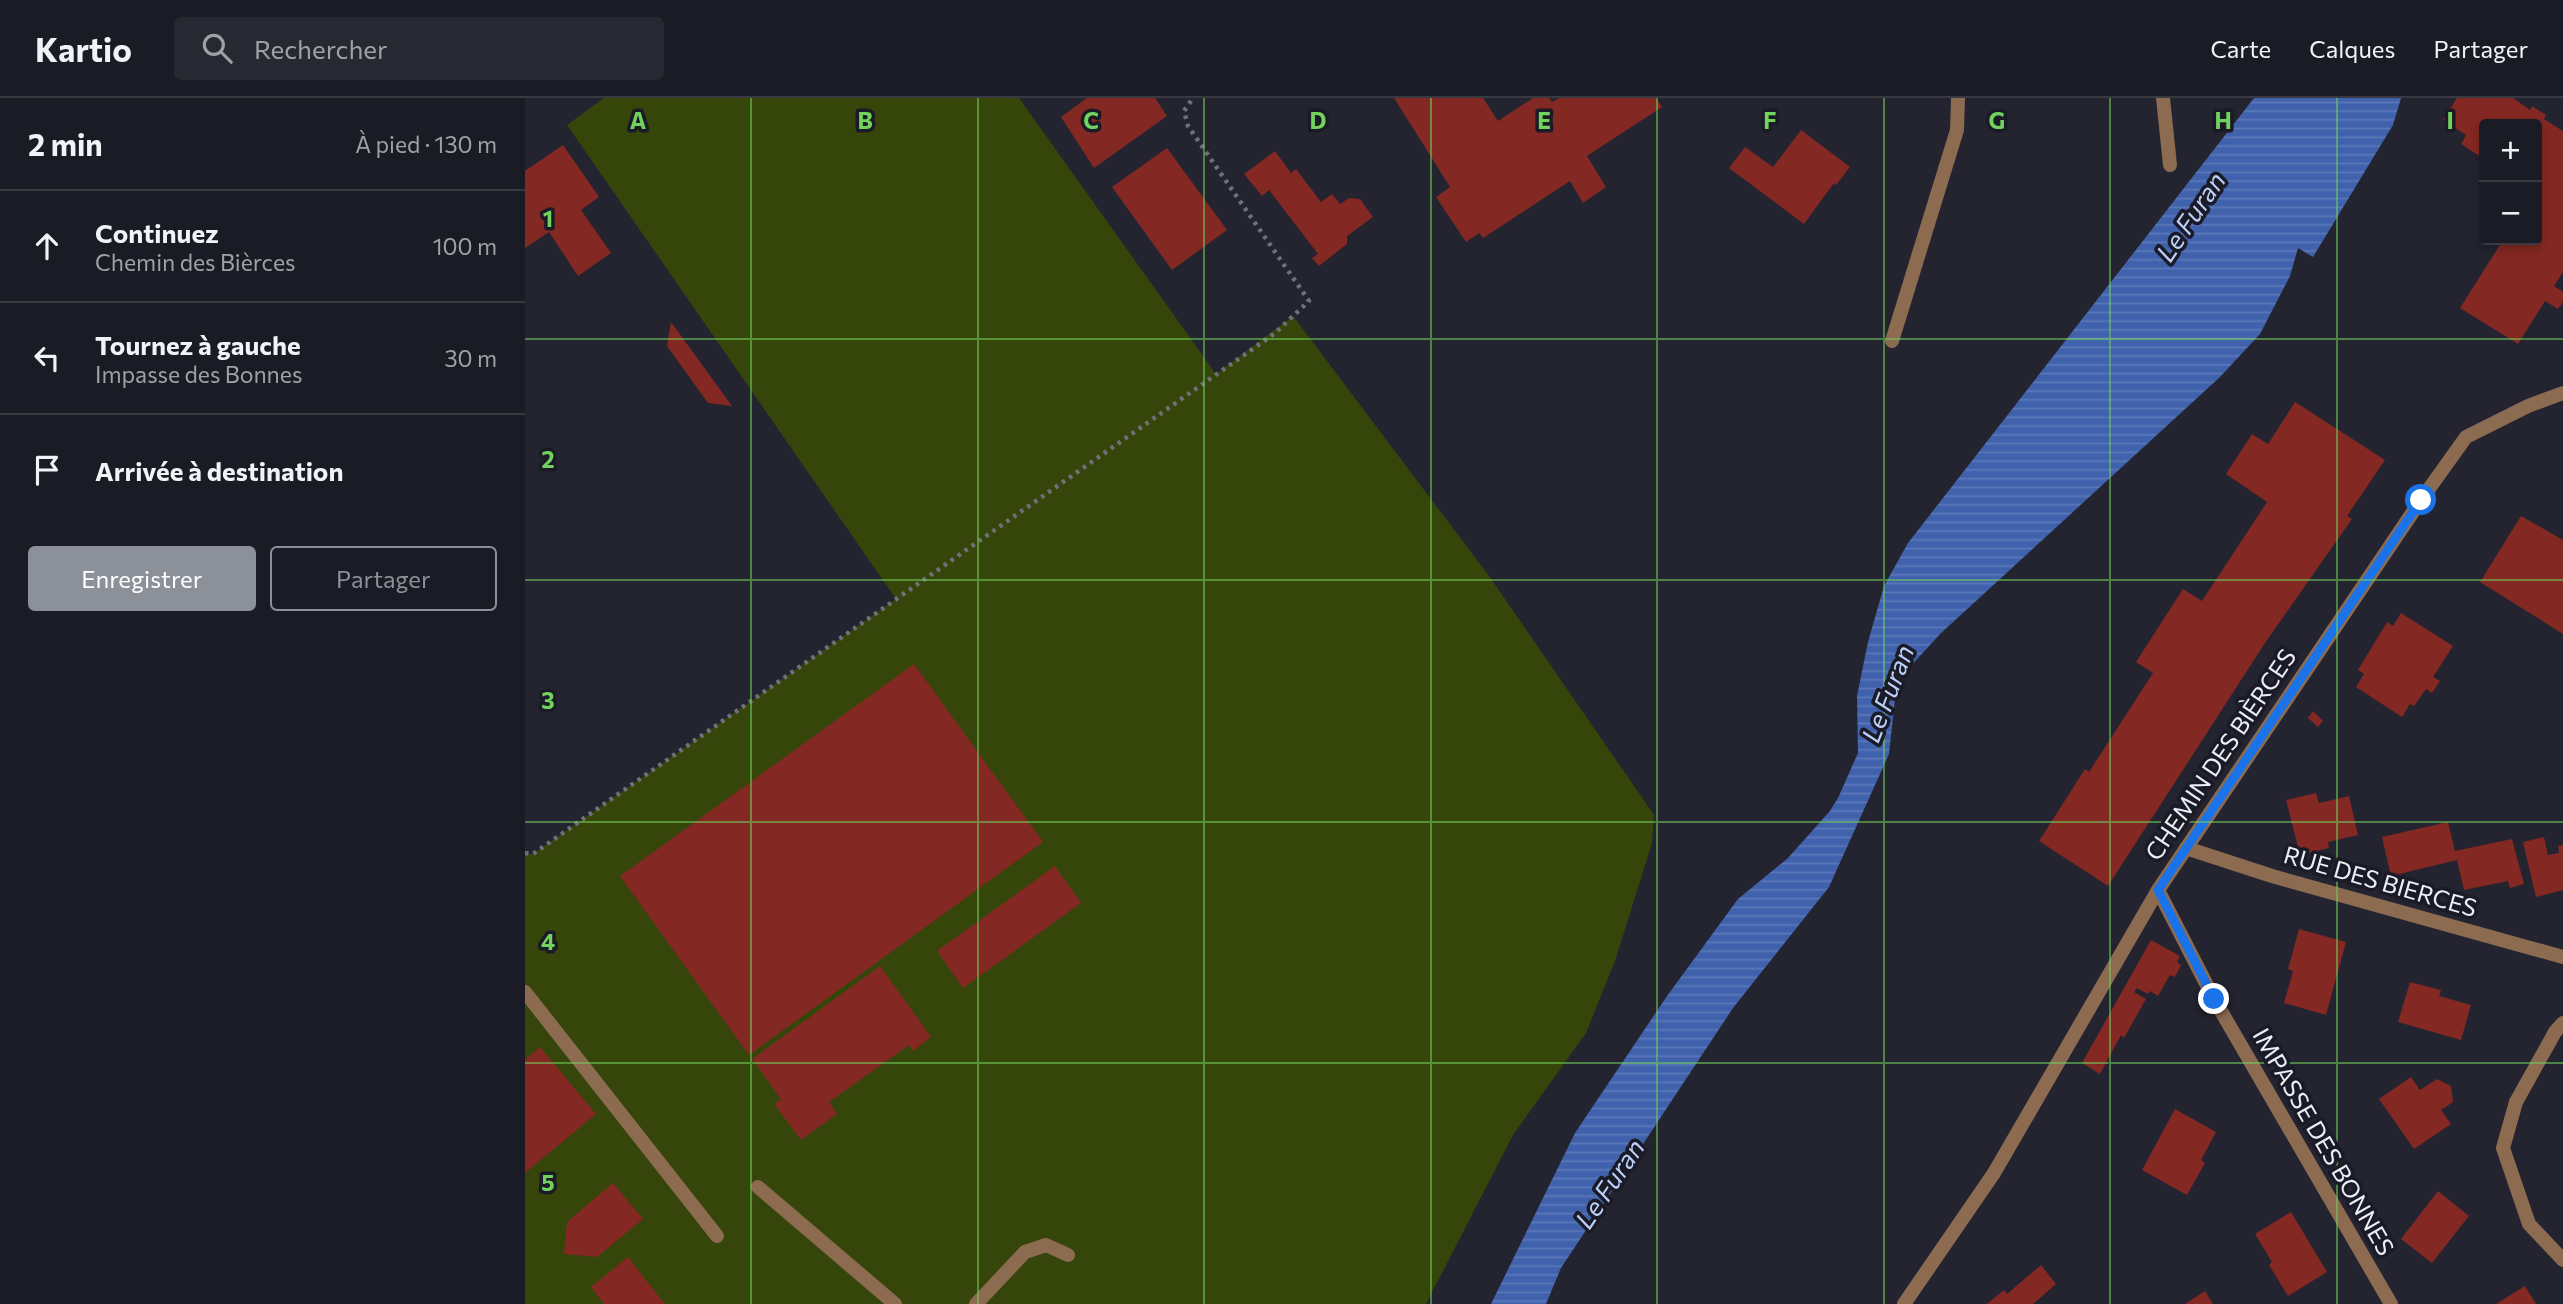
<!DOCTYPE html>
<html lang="fr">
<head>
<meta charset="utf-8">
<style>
  :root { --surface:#1a1b24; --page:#272831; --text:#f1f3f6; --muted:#9fa1a6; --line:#383941; --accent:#8c9099 }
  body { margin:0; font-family:Commissioner,sans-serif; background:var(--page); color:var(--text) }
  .controls { position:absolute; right:21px; top:21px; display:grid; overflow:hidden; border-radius:7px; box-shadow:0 4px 10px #0003 }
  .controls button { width:63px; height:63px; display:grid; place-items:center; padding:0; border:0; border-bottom:2px solid var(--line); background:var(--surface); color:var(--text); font:35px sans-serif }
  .stop { position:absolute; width:21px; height:21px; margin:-16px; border:5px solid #1a73e8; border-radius:50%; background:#fff }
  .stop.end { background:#1a73e8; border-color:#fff; box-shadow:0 2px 7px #0008 }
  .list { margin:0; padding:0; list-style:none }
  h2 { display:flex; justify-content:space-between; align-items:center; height:91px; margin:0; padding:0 28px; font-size:30px }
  h2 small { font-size:23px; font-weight:400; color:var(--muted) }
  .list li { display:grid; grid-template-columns:46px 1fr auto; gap:21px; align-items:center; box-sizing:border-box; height:112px; padding:0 28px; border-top:2px solid var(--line) }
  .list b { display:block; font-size:26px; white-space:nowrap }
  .list p { margin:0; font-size:23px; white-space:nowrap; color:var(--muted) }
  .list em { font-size:23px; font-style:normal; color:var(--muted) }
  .actions { display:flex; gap:14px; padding:21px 28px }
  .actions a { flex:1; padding:16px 0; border:2px solid var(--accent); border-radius:7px; text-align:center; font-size:24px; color:var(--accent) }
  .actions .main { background:var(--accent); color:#fff }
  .icon { flex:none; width:38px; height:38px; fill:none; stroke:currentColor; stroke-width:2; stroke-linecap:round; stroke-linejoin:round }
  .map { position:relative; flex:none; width:2038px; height:1206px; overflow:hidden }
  header { display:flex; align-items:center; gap:42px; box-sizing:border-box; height:98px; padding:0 35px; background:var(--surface); border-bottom:2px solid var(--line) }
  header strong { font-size:33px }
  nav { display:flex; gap:38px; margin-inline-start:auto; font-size:24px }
  .search { width:490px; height:63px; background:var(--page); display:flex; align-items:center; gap:18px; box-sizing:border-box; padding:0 24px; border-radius:7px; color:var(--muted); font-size:26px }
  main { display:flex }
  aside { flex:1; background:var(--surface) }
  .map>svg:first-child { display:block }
  .pitch { fill:#36460a }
  .water { fill:url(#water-rules) }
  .building { fill:#832822 }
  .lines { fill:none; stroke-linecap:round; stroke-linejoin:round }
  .path { stroke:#6f707a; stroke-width:4.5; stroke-dasharray:3.5 5; stroke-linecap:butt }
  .lane { stroke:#8c6b51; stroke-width:14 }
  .street { stroke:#8c6b51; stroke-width:14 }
  .route { stroke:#1a73e8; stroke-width:9 }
  .grid { fill:none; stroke:#72d25d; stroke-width:2; stroke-opacity:0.55 }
  .labels { text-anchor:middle; stroke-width:7; stroke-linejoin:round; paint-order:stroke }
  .street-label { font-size:24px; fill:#edeef6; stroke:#1a1b26 }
  .water-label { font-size:26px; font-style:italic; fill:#bcd0fa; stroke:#1a1b26 }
  .grid-label { font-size:23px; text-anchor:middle; font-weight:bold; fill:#72d25d; stroke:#1a1b26; stroke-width:7; stroke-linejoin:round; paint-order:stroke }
</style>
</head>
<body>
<header>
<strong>Kartio</strong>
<div class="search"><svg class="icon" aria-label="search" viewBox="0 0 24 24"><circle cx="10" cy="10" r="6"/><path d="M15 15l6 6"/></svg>Rechercher</div>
<nav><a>Carte</a><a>Calques</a><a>Partager</a></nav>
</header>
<main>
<aside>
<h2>2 min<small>À pied · 130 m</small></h2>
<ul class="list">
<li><svg class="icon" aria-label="ahead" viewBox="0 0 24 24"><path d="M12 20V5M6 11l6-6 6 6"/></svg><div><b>Continuez</b><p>Chemin des Bièrces</p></div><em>100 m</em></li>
<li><svg class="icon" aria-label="left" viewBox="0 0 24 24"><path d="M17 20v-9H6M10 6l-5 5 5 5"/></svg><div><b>Tournez à gauche</b><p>Impasse des Bonnes</p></div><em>30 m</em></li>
<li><svg class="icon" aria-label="arrive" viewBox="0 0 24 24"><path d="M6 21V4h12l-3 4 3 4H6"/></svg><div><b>Arrivée à destination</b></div></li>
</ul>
<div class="actions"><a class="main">Enregistrer</a><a>Partager</a></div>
</aside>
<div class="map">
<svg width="2038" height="1206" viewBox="0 0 2038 1206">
  <defs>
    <pattern id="water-rules" width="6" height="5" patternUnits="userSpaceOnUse" patternTransform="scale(1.75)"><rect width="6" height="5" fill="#4061ac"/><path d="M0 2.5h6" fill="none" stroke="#5c78b8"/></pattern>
  </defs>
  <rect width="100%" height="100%" fill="#232430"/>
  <polygon class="pitch" points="79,0 494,0 691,276 768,218 964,478 1129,717 1127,745 1090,863 1061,935 988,1037 901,1206 0,1206 0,756 8,756 371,501 42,27"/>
  <polygon class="water" points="1729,0 1876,0 1868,27 1788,159 1773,150 1765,178 1735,236 1695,279 1415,536 1372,583 1364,656 1304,789 1208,910 1036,1170 1021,1206 966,1206 1050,1035 1142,898 1213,801 1263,760 1305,713 1313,700 1333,655 1332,598 1343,544 1359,488 1383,445"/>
  <g class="building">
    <polygon points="562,0 630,0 642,18 569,70 536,19"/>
    <polygon points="869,0 958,0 973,23 1008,0 1024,0 1027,4 1034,0 1131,0 1137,9 1062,58 1081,89 1058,105 1045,83 958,140 954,135 941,144 911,99 925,89"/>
    <polygon points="1932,0 1988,0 2005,12 2007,8 2021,17 2019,21 2038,33 2038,174 2029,188 2038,194 2038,204 2033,211 2020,203 1993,246 1935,210 1978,142 2012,142 2012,105 2016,97 2012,94 2012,26 1959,26 1959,61 1936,46 1941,37 1918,22"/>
    <polygon points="1276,32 1325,69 1311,87 1309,85 1279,126 1204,70 1220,49 1248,69"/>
    <polygon points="38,47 74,99 56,112 86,155 53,178 24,134 0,150 0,73"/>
    <polygon points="642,50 702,132 647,172 587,89"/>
    <polygon points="750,53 766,75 771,71 796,104 807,96 815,106 824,100 835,101 848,119 822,138 822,146 794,168 787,160 793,156 744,92 737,98 719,76"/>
    <polygon points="146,224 207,308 183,305 142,248"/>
    <polygon points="1770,304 1860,362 1822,418 1827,421 1740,545 1583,788 1514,743 1560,671 1564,674 1628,575 1611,564 1658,491 1677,503 1742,404 1701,376 1727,336 1743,346"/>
    <polygon points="1996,418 2038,442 2038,536 1955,484"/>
    <polygon points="1876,515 1928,548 1908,579 1915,583 1907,595 1901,591 1889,608 1885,606 1877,619 1831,589 1839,576 1833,572 1862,524 1868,528"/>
    <polygon points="389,566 518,744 224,957 95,778"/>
    <polygon points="1788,613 1798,623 1793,629 1783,620"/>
    <polygon points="1791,695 1794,705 1824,698 1833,737 1803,744 1804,750 1775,757 1761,702"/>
    <polygon points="1923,724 1930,753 1987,741 1999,786 1985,790 1983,783 1939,792 1932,762 1866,778 1857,739"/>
    <polygon points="2019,739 2023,757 2034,755 2033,748 2038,747 2038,792 2011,799 1998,744"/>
    <polygon points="530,768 556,805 438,890 412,853"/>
    <polygon points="1774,831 1821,844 1801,917 1759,905 1768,873 1763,871"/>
    <polygon points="1626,842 1655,858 1652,864 1656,867 1650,879 1645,877 1633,898 1625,893 1623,896 1612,890 1609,894 1621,901 1599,940 1596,937 1575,976 1557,965"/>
    <polygon points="355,868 406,939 388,953 384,947 304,1004 312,1016 276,1042 249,1006 256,1001 227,961"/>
    <polygon points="1885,884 1916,892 1914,898 1946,907 1936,942 1873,924"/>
    <polygon points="15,949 71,1016 0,1075 0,962"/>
    <polygon points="1886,979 1895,992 1912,981 1926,988 1928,1004 1916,1012 1926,1026 1889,1051 1854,1001"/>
    <polygon points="1650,1011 1691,1034 1676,1062 1680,1065 1662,1097 1617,1072"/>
    <polygon points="88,1085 118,1121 72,1159 39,1156 42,1124"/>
    <polygon points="1913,1093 1944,1118 1907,1165 1876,1141"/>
    <polygon points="1766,1114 1802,1174 1763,1198 1744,1167 1747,1164 1730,1136"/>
    <polygon points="103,1159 124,1186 140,1206 79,1206 66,1189"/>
    <polygon points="1516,1167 1531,1186 1508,1206 1462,1206 1479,1192 1482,1196"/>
    <polygon points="2000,1188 2011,1206 1971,1206"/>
    <polygon points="1680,1193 1688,1206 1660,1206"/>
  </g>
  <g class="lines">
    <polyline class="path" points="0,755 8,756 749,236 784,203 663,28 659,13 668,0"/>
    <g class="lane">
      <polyline points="233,1089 370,1206"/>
      <polyline points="451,1206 500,1154 521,1147 543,1157"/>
    </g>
    <g class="street">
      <polyline points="1638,0 1645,67"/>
      <polyline points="1367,243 1432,32 1433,0"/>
      <polyline points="1661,750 1747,778 2038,859"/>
      <polyline points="1633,792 1689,901 1866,1206"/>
      <polyline points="0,894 192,1138"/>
      <polyline points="2038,925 2030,934 1991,1004 1978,1050 2004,1126 2038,1162"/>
      <polyline points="1379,1206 1469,1075 1633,792 1896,402 1941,339 2003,308 2038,295"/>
    </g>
  </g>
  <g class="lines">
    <polyline class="route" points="1689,901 1633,792 1896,402"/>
  </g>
  <path class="grid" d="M226,0v1206M453,0v1206M679,0v1206M906,0v1206M1132,0v1206M1359,0v1206M1585,0v1206M1812,0v1206M0,241h2038M0,482h2038M0,724h2038M0,965h2038"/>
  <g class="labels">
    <g class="street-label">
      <text transform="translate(1696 657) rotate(-56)" y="8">CHEMIN DES BIÈRCES</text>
      <text transform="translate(1855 784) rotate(16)" y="8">RUE DES BIERCES</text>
      <text transform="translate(1798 1044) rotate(60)" y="8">IMPASSE DES BONNES</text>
    </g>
    <g class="water-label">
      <text transform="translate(1666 119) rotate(-56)" y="9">Le Furan</text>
      <text transform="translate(1363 596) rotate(-69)" y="9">Le Furan</text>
      <text transform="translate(1085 1086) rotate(-56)" y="9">Le Furan</text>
    </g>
  </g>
  <g class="grid-label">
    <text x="113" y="31">A</text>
    <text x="340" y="31">B</text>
    <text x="566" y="31">C</text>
    <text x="793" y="31">D</text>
    <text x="1019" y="31">E</text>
    <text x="1245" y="31">F</text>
    <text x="1472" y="31">G</text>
    <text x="1698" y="31">H</text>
    <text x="1925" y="31">I</text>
    <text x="23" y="129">1</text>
    <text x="23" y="370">2</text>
    <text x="23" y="611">3</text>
    <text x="23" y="852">4</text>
    <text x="23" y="1093">5</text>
  </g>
</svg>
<div class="controls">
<button>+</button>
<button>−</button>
</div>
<div class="stop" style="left:1896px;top:402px"></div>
<div class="stop end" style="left:1689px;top:901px"></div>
</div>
</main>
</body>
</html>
